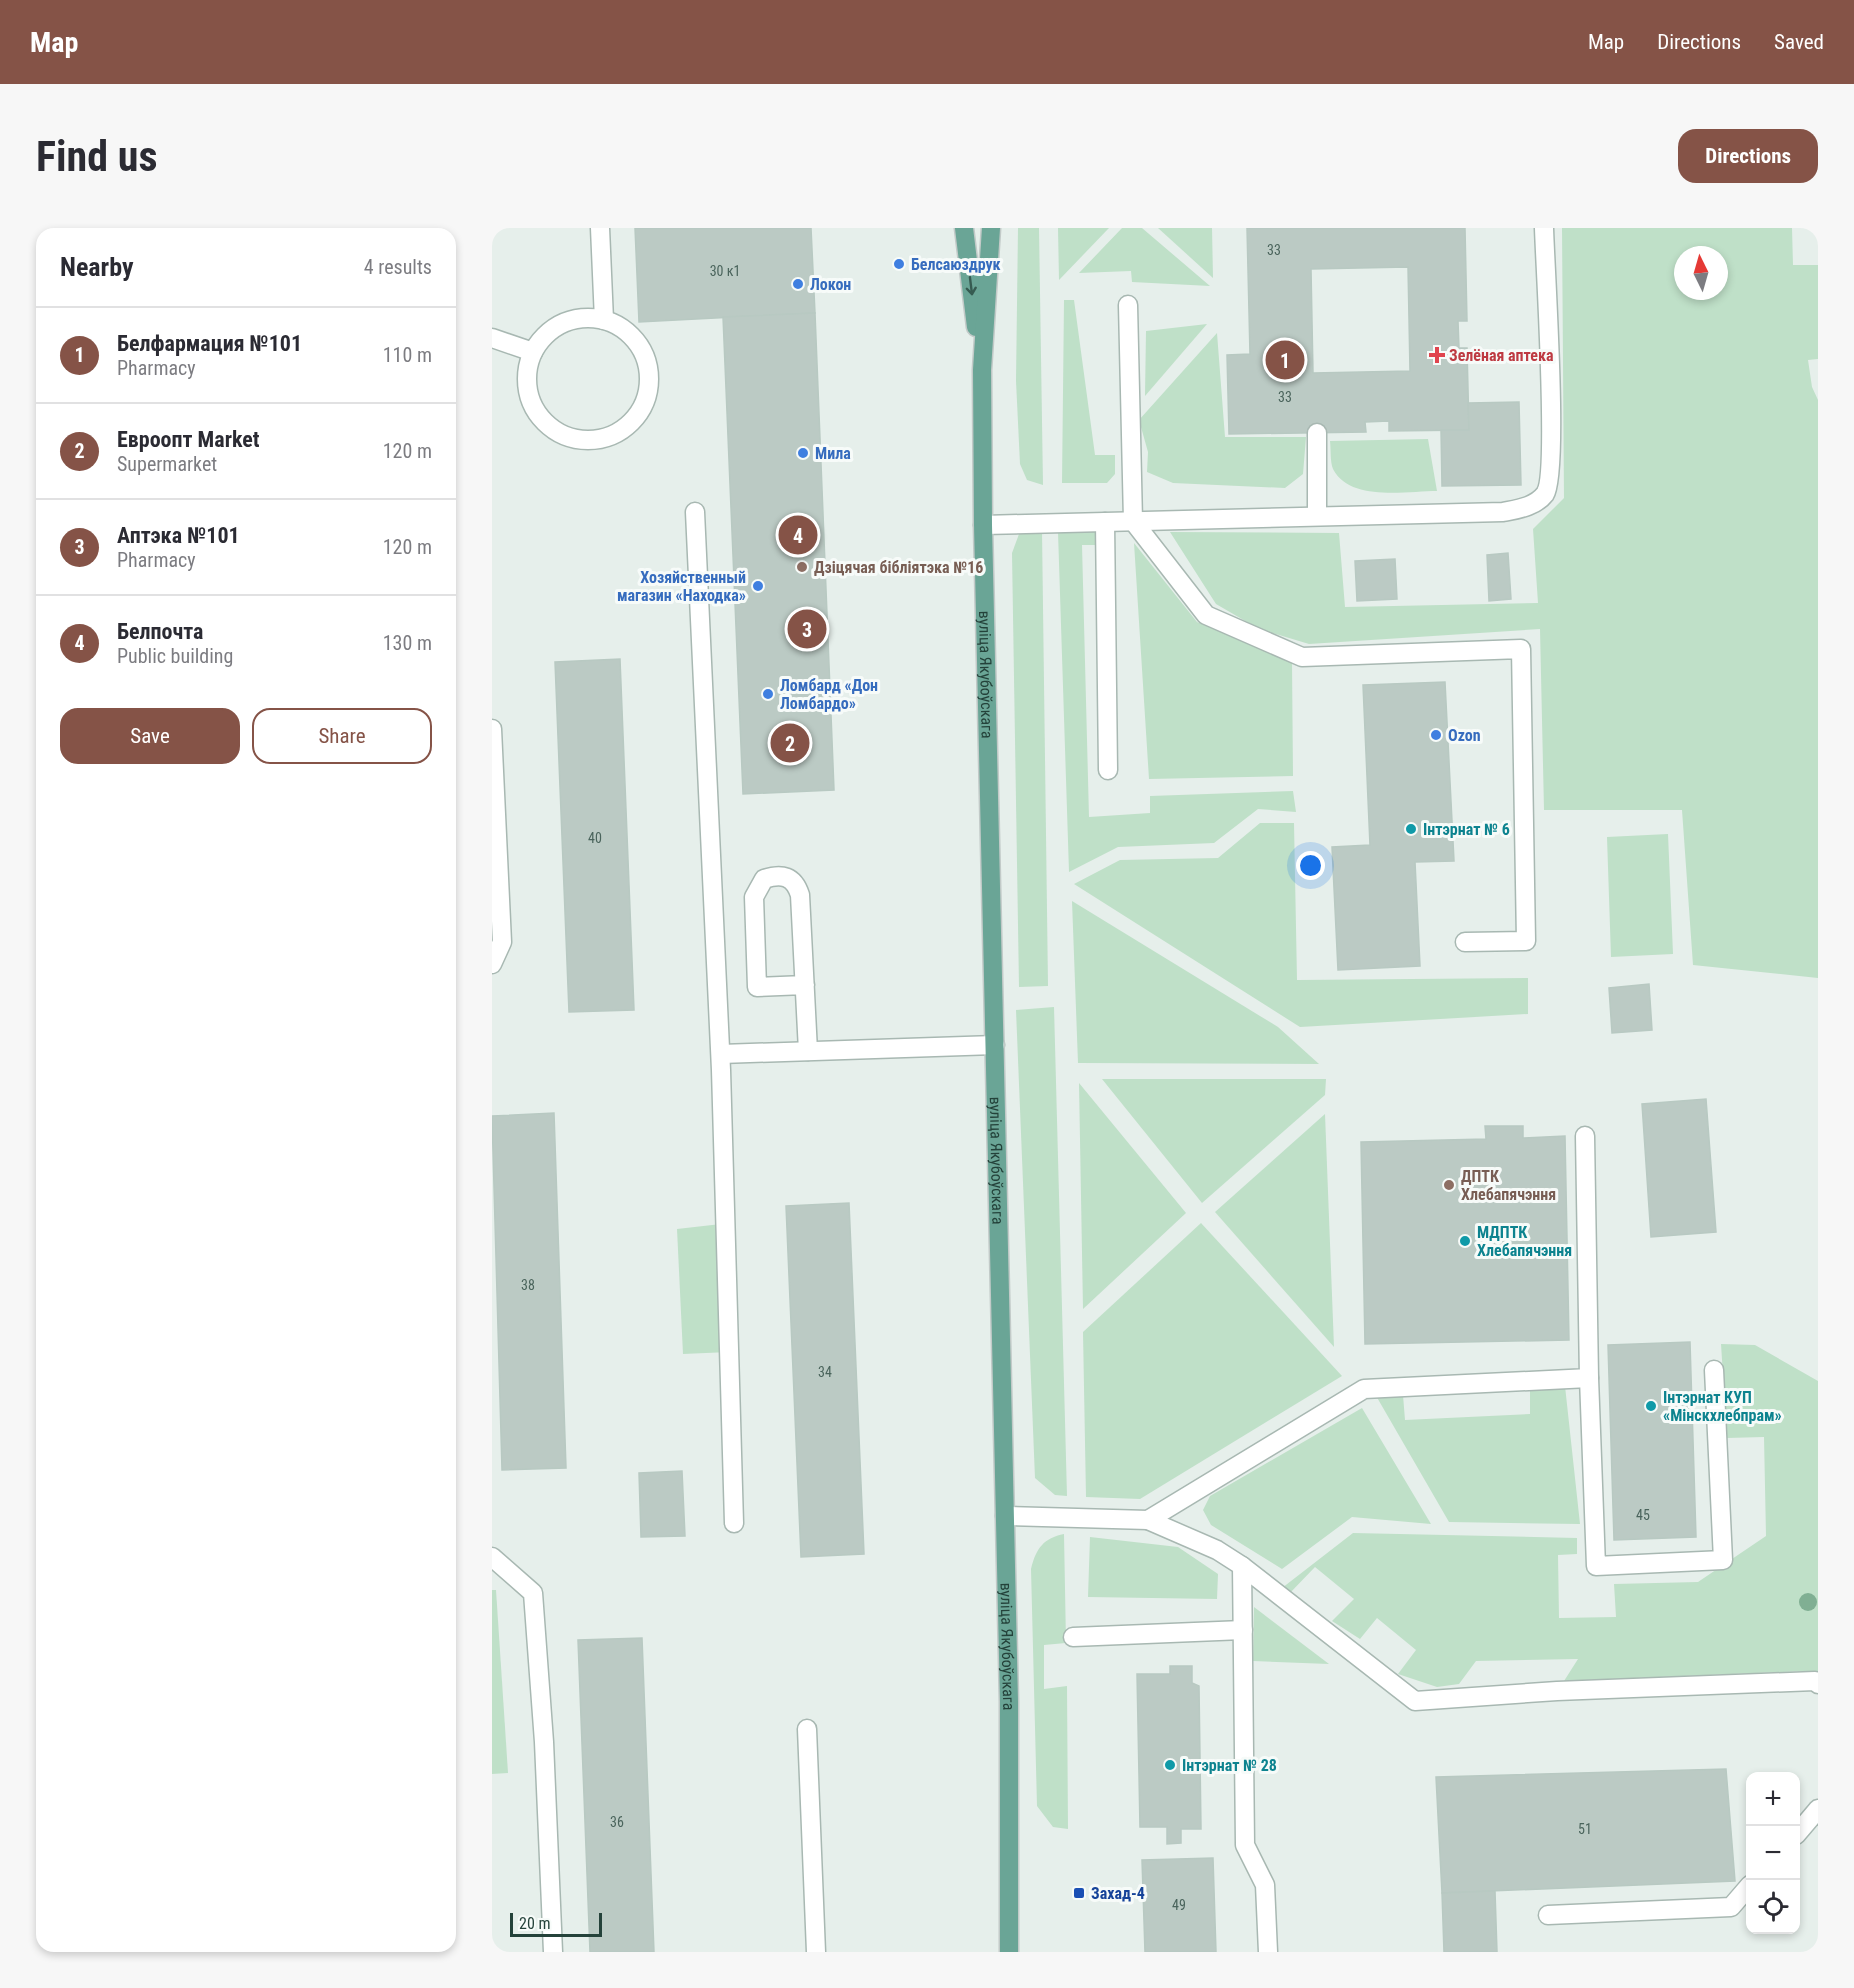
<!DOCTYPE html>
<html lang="en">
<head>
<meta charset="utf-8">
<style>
  :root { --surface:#fff; --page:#f7f7f7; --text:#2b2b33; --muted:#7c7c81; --line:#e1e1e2; --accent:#855347 }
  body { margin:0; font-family:"Roboto Condensed",sans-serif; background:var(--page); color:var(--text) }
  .controls { position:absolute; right:18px; bottom:18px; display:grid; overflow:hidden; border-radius:12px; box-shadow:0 3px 9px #0003 }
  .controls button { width:54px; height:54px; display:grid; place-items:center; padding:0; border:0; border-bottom:2px solid var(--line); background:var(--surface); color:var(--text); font:30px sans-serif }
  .compass { position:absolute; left:1182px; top:18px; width:54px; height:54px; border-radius:50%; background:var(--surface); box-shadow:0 3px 9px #0003; rotate:355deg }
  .scale { position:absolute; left:18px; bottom:15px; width:92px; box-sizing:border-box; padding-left:6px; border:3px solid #24423a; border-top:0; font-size:16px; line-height:21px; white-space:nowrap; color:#24423a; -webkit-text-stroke:4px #f7fbf9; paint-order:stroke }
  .you { position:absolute; left:819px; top:638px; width:21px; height:21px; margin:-15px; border:4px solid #fff; border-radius:50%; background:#1a73e8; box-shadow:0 0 0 9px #1a73e833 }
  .badge { display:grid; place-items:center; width:39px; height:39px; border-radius:50%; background:var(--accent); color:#fff; font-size:20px; font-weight:700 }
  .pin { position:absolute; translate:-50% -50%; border:3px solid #fff; box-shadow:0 2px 6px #0006 }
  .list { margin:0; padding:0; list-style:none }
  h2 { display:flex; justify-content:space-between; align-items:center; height:78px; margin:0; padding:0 24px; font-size:26px }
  h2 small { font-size:20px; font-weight:400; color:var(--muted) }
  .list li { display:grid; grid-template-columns:39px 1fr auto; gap:18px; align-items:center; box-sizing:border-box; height:96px; padding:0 24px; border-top:2px solid var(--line) }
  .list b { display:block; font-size:22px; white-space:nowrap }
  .list p { margin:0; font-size:20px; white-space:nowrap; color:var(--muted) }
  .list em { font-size:20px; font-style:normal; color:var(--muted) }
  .actions { display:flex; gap:12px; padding:18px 24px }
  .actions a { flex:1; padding:14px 0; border:2px solid var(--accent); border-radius:18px; text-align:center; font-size:21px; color:var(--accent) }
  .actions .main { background:var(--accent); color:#fff }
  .icon { flex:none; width:33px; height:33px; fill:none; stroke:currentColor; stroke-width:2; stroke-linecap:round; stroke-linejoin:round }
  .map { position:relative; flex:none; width:1326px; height:1724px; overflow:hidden; border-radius:18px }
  header { display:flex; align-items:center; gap:36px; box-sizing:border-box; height:84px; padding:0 30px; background:var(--accent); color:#fff }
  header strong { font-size:28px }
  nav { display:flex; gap:33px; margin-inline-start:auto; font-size:21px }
  .intro { display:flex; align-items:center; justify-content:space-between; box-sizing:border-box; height:144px; padding:0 36px }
  h1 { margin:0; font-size:42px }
  .button { padding:15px 27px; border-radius:18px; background:var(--accent); color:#fff; font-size:21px; font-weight:700 }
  main { display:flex; gap:36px; padding:0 36px }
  aside { flex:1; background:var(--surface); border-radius:18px; box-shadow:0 3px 9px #0003 }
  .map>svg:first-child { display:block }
  .green { fill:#bfe0c8; fill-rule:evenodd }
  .building { fill:#bbcac4; stroke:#b8c9c2; stroke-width:1.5; fill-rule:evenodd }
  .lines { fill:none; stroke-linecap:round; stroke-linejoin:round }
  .minor-casing { stroke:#a8b8b2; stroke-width:21 }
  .major-casing { stroke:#c2cac8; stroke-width:21 }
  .minor { stroke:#fff; stroke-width:18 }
  .major { stroke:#6aa596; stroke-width:18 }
  .tree { fill:#80af93 }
  .oneway { stroke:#365b51 }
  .shop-dot { fill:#3f7fe0; stroke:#f7fbf9; stroke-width:2 }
  .health-dot { fill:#e0444e; stroke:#f7fbf9; stroke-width:2 }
  .education-dot { fill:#8d6e63; stroke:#f7fbf9; stroke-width:2 }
  .culture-dot { fill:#0f9aa8; stroke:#f7fbf9; stroke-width:2 }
  .transit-dot { fill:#1a4fb4; stroke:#f7fbf9; stroke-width:2 }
  .labels { text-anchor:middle; stroke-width:6; stroke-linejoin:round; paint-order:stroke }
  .number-label { font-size:14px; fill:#4a645c }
  .shop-label { font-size:16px; font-weight:bold; fill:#366cbe; stroke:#f7fbf9; text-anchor:start }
  .health-label { font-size:16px; font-weight:bold; fill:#be3a42; stroke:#f7fbf9; text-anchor:start }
  .education-label { font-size:16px; font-weight:bold; fill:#785e54; stroke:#f7fbf9; text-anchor:start }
  .street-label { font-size:16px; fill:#24423a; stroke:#f7fbf9 }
  .culture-label { font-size:16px; font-weight:bold; fill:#0d838f; stroke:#f7fbf9; text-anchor:start }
  .transit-label { font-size:16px; font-weight:bold; fill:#164399; stroke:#f7fbf9; text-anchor:start }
</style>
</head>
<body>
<header>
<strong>Map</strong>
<nav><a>Map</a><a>Directions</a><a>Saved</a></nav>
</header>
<div class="intro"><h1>Find us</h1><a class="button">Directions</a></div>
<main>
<aside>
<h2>Nearby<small>4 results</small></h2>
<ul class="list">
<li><span class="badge">1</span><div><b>Белфармация №101</b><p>Pharmacy</p></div><em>110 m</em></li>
<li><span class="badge">2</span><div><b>Евроопт Market</b><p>Supermarket</p></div><em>120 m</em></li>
<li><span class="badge">3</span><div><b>Аптэка №101</b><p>Pharmacy</p></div><em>120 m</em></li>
<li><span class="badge">4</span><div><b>Белпочта</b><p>Public building</p></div><em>130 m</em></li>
</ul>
<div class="actions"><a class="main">Save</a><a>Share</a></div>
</aside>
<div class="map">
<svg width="1326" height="1724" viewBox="0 0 1326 1724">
  <rect width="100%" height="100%" fill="#e6efeb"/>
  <g class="green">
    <polygon points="526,0 547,0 551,257 535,252 528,236 524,153"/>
    <polygon points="566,0 617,0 567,52"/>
    <polygon points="630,0 650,0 718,58 640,54 639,43 587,45"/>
    <polygon points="666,0 720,0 721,50"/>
    <path d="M1070,0h230l1,37h25v94l-10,1 4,27 6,13v578l-125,-13 -11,-155h-138l-4,-181 -231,15 -50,-15 -43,-25 -46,-72 169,1 6,74 193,-4 -5,-74 31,-31zM1191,27h36v36h-36z"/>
    <polygon points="572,72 582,72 603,227 623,227 623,246 615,255 570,255"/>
    <polygon points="715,96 653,168 654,103"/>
    <polygon points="725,105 733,209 814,209 811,246 793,260 681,255 655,244 656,224 647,192"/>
    <path d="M936,211l9,52c-31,0 -87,11 -104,-22 -3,-7 -2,-20 -3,-28z"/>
    <polygon points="550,303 556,758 527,759 520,325 527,306"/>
    <polygon points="566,304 603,304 605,317 590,317 597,589 658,585 658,568 801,563 804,584 766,581 722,615 626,619 577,644"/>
    <polygon points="642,315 705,394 800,434 801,548 657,551"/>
    <polygon points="768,595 802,595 805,752 1036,750 1036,786 808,799 582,656 628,632 726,630"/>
    <polygon points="1176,606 1181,726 1119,729 1115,609"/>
    <polygon points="580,673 786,799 827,836 586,835"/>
    <polygon points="562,779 575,1268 563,1267 543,1250 524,782"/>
    <polygon points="610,851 834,851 833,867 710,975"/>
    <polygon points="587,855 694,985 591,1081"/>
    <polygon points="833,886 842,1119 723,984"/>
    <polygon points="709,995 850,1148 648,1271 594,1269 591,1104"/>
    <polygon points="229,996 237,1124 191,1126 185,1001"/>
    <polygon points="1229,1116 1263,1117 1326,1153 1326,1452 1314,1443 1072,1453 1086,1431 984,1433 967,1456 945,1459 906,1446 924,1422 885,1390 868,1411 840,1393 862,1371 823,1339 796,1367 790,1360 861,1305 1085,1310 1085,1326 1066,1327 1067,1390 1124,1389 1122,1356 1206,1354 1274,1308 1272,1209 1235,1210"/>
    <polygon points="1073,1158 1088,1296 957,1294 883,1166 911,1167 913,1192 1038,1186 1038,1160"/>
    <polygon points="870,1180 939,1296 860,1289 790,1341 719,1297 711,1282 718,1268"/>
    <path d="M572,1306l2,109 -22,2v44l23,-3 1,143 -15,-2 -16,-21 -6,-237c5,-21 13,-31 33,-35z"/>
    <polygon points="598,1309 686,1319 726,1346 725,1371 596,1369"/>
    <polygon points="0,1362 4,1362 16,1545 0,1546"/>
    <polygon points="762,1379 837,1436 761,1433"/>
  </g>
  <g class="building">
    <polygon points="143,0 319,0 323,85 147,94"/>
    <path d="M755,0h218l2,93h-9l1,27h8l2,82 -80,1v-10l-24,1 1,10 -137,2 -2,-79 23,-1zM916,39l2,104 -97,2 -2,-104z"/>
    <polygon points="323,85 342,562 251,566 231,89"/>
    <polygon points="1027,174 1029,257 950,258 949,202 977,202 976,175"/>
    <polygon points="1016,325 1019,371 997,373 995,327"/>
    <polygon points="903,331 905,371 865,373 863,333"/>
    <polygon points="128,431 142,782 77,784 63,434"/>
    <polygon points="953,454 962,633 923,634 928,738 846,742 840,619 878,617 871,457"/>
    <polygon points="1157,756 1160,802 1120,805 1117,760"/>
    <polygon points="1214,871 1224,1004 1159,1009 1150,876"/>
    <polygon points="62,885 74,1240 10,1242 0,888"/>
    <polygon points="993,898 1031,898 1031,910 1073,908 1077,1112 873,1116 869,914 994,911"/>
    <polygon points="357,975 372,1326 309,1329 294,978"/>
    <polygon points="1198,1114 1204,1309 1122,1312 1116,1117"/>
    <polygon points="190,1243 193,1308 149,1309 147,1245"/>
    <polygon points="150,1410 162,1724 98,1724 86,1412"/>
    <polygon points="678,1438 700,1438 700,1455 707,1458 709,1601 689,1601 689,1615 675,1616 675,1599 648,1599 645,1446 678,1446"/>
    <polygon points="1234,1541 1243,1653 950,1665 944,1549"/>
    <polygon points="721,1630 724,1724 653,1724 650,1632"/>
    <polygon points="1003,1663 1005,1724 952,1724 950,1665"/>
  </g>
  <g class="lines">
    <defs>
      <g id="minor">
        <polyline points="108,0 112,92"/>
        <polyline points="636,77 641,293 714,387 810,429 1029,421 1034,713 973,714"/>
        <circle cx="96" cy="151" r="61"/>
        <polyline points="0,110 41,124"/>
        <polyline points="203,284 229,842 242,1295"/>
        <polyline points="825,288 825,205"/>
        <polyline points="613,294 616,542"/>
        <path d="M491,297l520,-13c15,-3 32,-5 42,-18 14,-20 0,-228 -1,-266"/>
        <polyline points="0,501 10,714 0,736"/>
        <path d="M313,757l-48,2 -3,-90 10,-18c18,-6 30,-3 36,16l8,156"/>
        <polyline points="229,826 503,817"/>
        <polyline points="1097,1150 1104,1338 1231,1332 1222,1142"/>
        <polyline points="513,1288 656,1292 872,1161 1097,1150 1093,908"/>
        <polyline points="656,1292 725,1322 750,1338 753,1617 773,1657 776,1724"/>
        <polyline points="0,1329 41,1365 52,1514 61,1724"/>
        <polyline points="750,1338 923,1473 1065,1463 1323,1453 1326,1456"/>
        <polyline points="581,1409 751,1402"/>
        <polyline points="315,1501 324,1724"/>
        <polyline points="1304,1607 1326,1581"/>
        <polyline points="1056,1687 1239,1679 1258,1657"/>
      </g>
      <g id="major">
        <polyline points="472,0 484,99"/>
        <path id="s1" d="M499,0l-9,142 1,155 26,1177v250"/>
      </g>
    </defs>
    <use href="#minor" class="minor-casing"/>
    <use href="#major" class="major-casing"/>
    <use href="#minor" class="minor"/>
    <use href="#major" class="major"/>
  </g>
  <circle class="tree" cx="1316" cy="1374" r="9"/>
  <defs><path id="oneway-shaft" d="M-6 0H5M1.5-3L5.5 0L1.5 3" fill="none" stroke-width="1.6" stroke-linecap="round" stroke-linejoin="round" transform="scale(1.5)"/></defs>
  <use class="oneway" href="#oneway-shaft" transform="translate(479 58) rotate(83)"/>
  <g class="shop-dot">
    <circle cx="407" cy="36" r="6"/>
    <circle cx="306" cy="56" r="6"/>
    <circle cx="311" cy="225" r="6"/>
    <circle cx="266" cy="358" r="6"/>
    <circle cx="276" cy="466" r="6"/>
    <circle cx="944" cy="507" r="6"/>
  </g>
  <path class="health-dot" d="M942 118h6v6h6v6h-6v6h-6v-6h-6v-6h6z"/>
  <g class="education-dot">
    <circle cx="310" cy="339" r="6"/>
    <circle cx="957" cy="957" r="6"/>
  </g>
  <g class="culture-dot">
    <circle cx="919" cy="601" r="6"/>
    <circle cx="973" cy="1013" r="6"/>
    <circle cx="1159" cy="1178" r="6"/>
    <circle cx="678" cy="1537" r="6"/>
  </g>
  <rect class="transit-dot" x="581" y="1659" width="12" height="12" rx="3"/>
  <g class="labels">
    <g class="number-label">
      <text x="782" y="27">33</text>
      <text x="233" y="48">30 к1</text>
      <text x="793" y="174">33</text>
      <text x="103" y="615">40</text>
      <text x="36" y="1062">38</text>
      <text x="333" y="1149">34</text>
      <text x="1151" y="1292">45</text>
      <text x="125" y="1599">36</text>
      <text x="1093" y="1606">51</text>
      <text x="687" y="1682">49</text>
    </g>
    <g class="shop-label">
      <text x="419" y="42">Белсаюздрук</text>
      <text x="318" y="62">Локон</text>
      <text x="323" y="231">Мила</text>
      <text x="254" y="355" text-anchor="end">Хозяйственный<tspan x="254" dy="18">магазин «Находка»</tspan></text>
      <text x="288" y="463">Ломбард «Дон<tspan x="288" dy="18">Ломбардо»</tspan></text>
      <text x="956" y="513">Ozon</text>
    </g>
    <g class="health-label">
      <text x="957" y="133">Зелёная аптека</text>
    </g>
    <g class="education-label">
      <text x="322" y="345">Дзіцячая бібліятэка №16</text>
      <text x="969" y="954">ДПТК<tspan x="969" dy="18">Хлебапячэння</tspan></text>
    </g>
    <g class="street-label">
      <text dy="6" stroke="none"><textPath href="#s1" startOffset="447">вуліца Якубоўскага</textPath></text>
      <text dy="6" stroke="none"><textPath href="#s1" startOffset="933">вуліца Якубоўскага</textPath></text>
      <text dy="6" stroke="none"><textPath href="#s1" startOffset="1419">вуліца Якубоўскага</textPath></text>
    </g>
    <g class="culture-label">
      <text x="931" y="607">Інтэрнат № 6</text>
      <text x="985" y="1010">МДПТК<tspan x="985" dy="18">Хлебапячэння</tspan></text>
      <text x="1171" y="1175">Інтэрнат КУП<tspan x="1171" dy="18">«Мінскхлебпрам»</tspan></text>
      <text x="690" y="1543">Інтэрнат № 28</text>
    </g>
    <g class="transit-label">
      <text x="599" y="1671">Захад-4</text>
    </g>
  </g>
</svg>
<div class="controls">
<button>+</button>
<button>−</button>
<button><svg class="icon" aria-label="locate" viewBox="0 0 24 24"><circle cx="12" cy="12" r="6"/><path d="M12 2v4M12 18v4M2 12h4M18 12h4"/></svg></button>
</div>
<svg class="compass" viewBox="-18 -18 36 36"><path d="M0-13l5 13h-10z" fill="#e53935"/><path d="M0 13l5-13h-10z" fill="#7c7c81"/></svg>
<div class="scale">20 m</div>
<div class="you"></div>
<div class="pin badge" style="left:793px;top:132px">1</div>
<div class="pin badge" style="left:298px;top:515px">2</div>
<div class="pin badge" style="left:315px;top:401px">3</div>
<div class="pin badge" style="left:306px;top:307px">4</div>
</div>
</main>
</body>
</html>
